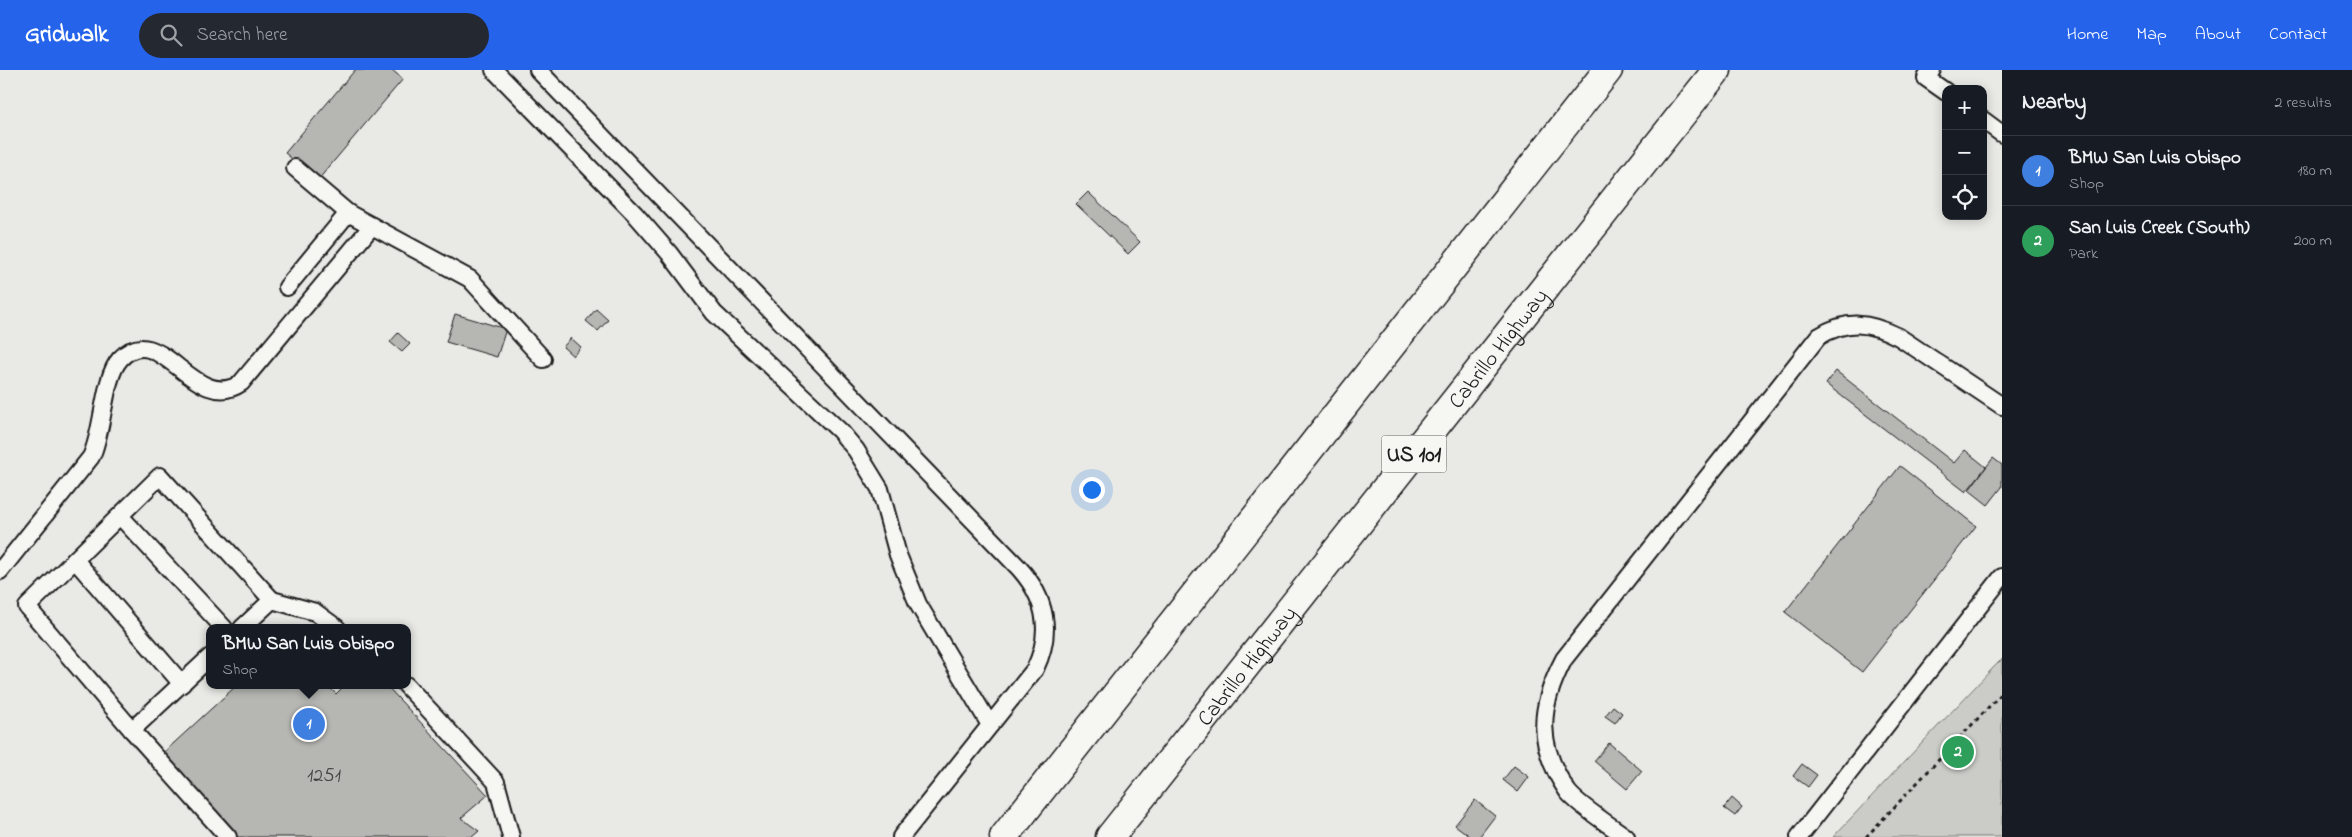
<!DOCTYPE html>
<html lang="en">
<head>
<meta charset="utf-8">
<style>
  :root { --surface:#171b24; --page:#242831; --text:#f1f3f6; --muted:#9ea1a6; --line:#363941; --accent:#2563eb }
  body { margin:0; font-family:"Indie Flower",sans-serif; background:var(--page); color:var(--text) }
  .controls { position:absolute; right:15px; top:15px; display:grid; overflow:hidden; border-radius:10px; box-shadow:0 2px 12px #0003 }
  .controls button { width:45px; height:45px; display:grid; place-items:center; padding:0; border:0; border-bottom:1px solid var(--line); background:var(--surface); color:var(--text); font:25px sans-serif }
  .you { position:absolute; left:1091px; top:419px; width:18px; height:18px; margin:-12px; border:4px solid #fff; border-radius:50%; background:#1a73e8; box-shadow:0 0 0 8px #1a73e833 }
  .badge { display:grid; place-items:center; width:32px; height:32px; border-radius:50%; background:var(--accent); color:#fff; font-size:16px; font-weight:700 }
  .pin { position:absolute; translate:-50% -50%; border:2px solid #fff; box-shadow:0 1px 5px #0006 }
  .popup { position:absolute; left:206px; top:554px; width:205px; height:65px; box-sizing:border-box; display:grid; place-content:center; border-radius:10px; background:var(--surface); filter:drop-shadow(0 1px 4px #0005); font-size:16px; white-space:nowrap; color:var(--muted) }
  .popup b { font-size:19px; color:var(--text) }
  .popup::after { content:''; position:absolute; left:50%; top:100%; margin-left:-10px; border:10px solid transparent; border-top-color:var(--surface) }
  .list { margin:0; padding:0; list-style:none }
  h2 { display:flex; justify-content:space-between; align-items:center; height:65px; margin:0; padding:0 20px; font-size:21px }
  h2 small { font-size:16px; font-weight:400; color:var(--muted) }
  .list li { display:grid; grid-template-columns:32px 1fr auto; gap:15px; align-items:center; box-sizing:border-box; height:70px; padding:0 20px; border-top:1px solid var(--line) }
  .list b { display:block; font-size:19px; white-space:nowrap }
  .list p { margin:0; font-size:16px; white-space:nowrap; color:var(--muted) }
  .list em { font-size:16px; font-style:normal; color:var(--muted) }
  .icon { flex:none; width:28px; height:28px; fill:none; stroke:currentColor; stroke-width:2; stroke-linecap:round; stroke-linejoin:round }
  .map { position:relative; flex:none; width:2002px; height:767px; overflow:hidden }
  header { display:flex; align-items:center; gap:30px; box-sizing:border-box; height:70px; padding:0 25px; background:var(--accent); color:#fff }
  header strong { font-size:24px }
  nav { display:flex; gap:28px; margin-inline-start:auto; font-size:18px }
  .search { width:350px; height:45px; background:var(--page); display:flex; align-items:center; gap:12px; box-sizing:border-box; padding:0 18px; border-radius:28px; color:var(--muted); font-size:19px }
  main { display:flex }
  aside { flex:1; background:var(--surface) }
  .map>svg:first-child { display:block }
  .green { fill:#cbcbc7; stroke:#747472 }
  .building { fill:#b6b6b3; stroke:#1c1c1c }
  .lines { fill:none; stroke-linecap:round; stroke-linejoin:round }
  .lane-casing { stroke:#1c1c1c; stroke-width:20 }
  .highway-casing { stroke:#1c1c1c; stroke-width:31 }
  .path { stroke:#1c1c1c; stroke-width:3; stroke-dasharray:4 4; stroke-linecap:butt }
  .lane { stroke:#f6f6f2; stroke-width:16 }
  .highway { stroke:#f6f6f2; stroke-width:28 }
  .labels { text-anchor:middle; stroke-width:4.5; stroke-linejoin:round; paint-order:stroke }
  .number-label { font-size:20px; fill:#424242 }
  .shield { fill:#f6f6f2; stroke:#5d5d5c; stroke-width:1 }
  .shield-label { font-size:21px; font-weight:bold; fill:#1c1c1c }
  .street-label { font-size:22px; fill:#1c1c1c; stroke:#f6f6f2 }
</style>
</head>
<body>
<header>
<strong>Gridwalk</strong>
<div class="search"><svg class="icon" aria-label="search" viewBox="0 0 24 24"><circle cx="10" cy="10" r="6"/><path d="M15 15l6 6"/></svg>Search here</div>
<nav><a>Home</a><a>Map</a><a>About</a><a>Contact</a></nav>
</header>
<main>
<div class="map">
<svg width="2002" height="767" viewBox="0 0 2002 767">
  <rect width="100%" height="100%" fill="#e9e9e5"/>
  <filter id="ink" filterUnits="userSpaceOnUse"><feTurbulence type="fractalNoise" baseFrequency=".02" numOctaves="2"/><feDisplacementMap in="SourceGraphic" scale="10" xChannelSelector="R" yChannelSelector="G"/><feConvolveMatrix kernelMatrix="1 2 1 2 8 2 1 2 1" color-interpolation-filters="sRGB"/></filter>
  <g filter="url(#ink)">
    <polygon class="green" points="2002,589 2002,767 1833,767 1994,597"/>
    <g class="building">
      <polygon points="355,0 392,0 403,9 318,110 285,83"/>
      <polygon points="1088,122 1140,172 1128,184 1076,134"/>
      <polygon points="596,239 608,250 598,261 586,251"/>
      <polygon points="455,244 506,259 497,287 446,272"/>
      <polygon points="398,263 410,274 402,282 390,272"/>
      <polygon points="571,268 581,277 573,286 563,277"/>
      <polygon points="1836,301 1954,393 1965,380 1986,397 1966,422 1826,314"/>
      <polygon points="1993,388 2002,395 2002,417 1988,435 1969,420"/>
      <polygon points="1900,396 1976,456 1862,602 1785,542"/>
      <polygon points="237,615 327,615 336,624 345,615 386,615 488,725 461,748 479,761 472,767 233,767 162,684"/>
      <polygon points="1613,636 1622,643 1615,653 1605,646"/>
      <polygon points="1609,673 1642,701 1627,719 1594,691"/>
      <polygon points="1802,694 1817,705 1808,717 1793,706"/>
      <polygon points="1514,696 1529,707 1518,722 1503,710"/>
      <polygon points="1732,728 1742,737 1735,746 1724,738"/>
      <polygon points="1475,730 1495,746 1479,767 1471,767 1455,755"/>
    </g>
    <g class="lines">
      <defs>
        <g id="lane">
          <polyline points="494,0 635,144 669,183 714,243 840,361 856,380 880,419 898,485 918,534 990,655"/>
          <path d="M538,0l481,498c27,30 34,64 16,101l-134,168"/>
          <polyline points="1932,0 1926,8 1946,22"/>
          <polyline points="1983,50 2002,64"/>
          <polyline points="295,98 348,143 470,209 543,289"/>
          <polyline points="287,217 348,143"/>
          <polyline points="120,446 224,558"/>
          <polyline points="75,490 182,614"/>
          <path d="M0,501l91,-114c13,-27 12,-79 29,-98 40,-43 74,56 121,24l131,-157"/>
          <polyline points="242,558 272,530 315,542 337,558"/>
          <polyline points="210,587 132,660 228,767"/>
          <polyline points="406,615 496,712 511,767"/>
          <polyline points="132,660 27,537 160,406 272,530"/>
          <path d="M1626,767c-15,-11 -48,-32 -58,-45 -32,-47 -30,-84 -4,-133l254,-322c29,-18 51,-15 81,0l103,69"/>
          <polyline points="1799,767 2002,507"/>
        </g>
        <g id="highway">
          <polyline points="1004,767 1608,0"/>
          <path id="s1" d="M1110,767l607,-767"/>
        </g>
      </defs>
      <use href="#lane" class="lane-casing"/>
      <use href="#highway" class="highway-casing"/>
      <polyline class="path" points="1866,767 2002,623"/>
      <use href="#lane" class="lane"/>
      <use href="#highway" class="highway"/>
    </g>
  </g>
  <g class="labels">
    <g class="number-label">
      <text x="324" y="711">1251</text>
    </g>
    <rect class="shield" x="1381.5" y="365.5" width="65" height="37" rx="4"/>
    <g class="shield-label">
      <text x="1414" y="391">US 101</text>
    </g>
    <g class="street-label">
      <text dy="8" stroke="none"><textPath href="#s1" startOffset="624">Cabrillo Highway</textPath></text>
      <text dy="8" stroke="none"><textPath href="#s1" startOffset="219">Cabrillo Highway</textPath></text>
    </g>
  </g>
</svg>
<div class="controls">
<button>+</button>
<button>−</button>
<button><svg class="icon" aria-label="locate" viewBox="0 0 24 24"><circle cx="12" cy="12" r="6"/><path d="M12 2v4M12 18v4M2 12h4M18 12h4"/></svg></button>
</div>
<div class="you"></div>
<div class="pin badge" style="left:309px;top:654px;background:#3f7fe0">1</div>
<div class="popup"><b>BMW San Luis Obispo</b>Shop</div>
<div class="pin badge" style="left:1958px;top:682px;background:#2e9e5b">2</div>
</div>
<aside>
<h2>Nearby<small>2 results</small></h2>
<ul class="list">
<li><span class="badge" style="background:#3f7fe0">1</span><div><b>BMW San Luis Obispo</b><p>Shop</p></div><em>180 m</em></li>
<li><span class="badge" style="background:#2e9e5b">2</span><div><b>San Luis Creek (South)</b><p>Park</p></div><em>200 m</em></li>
</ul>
</aside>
</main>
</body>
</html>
